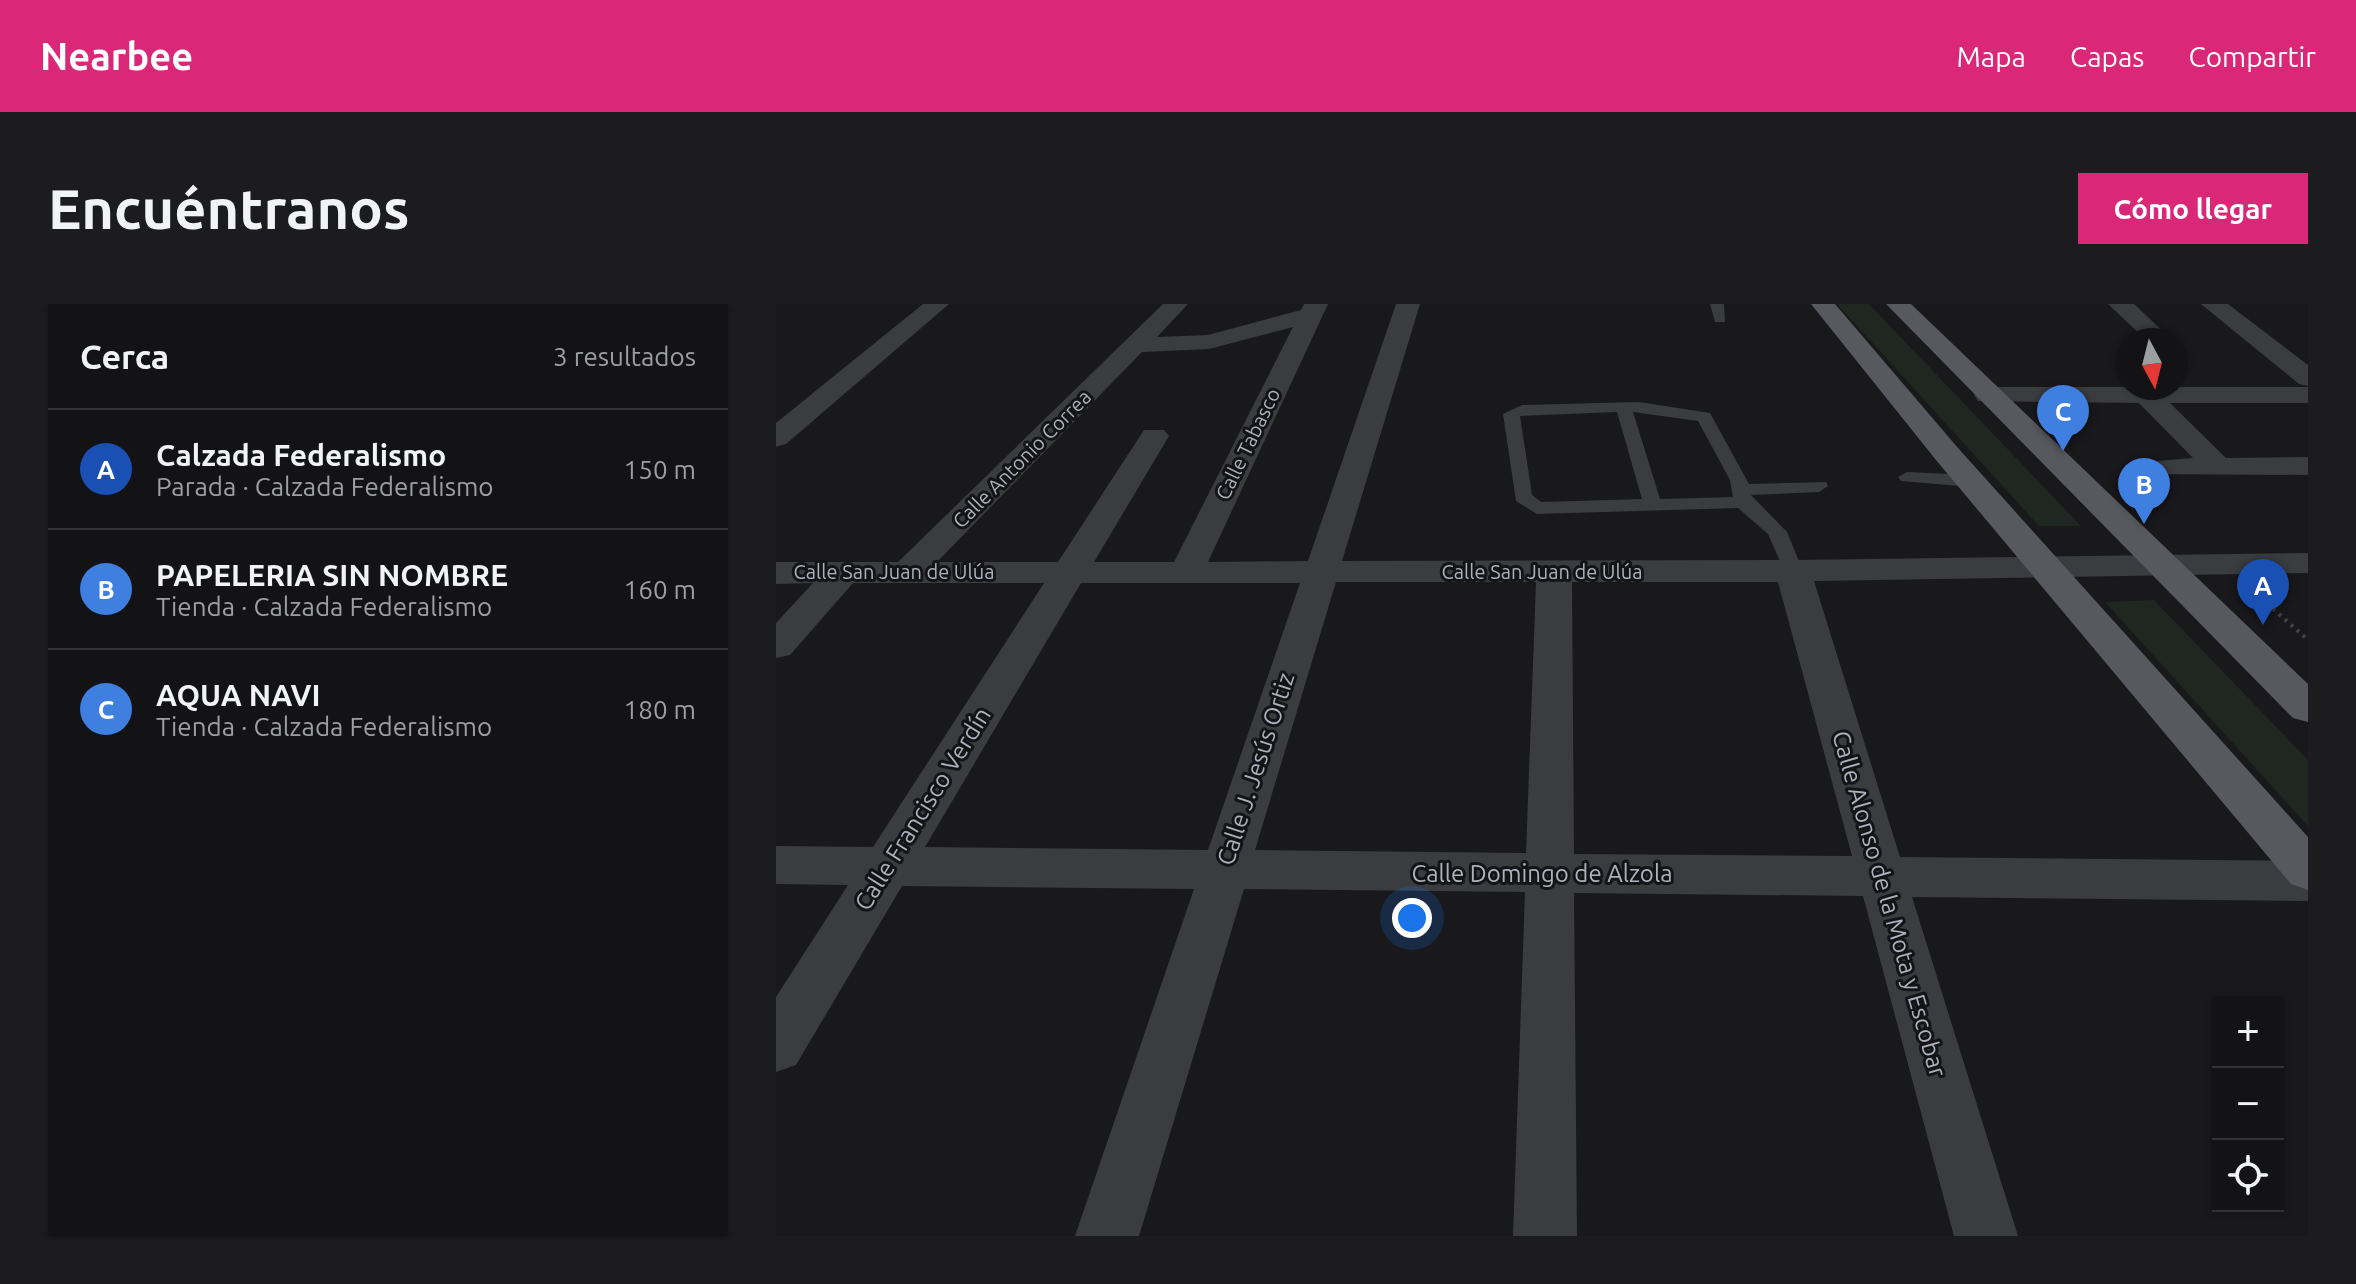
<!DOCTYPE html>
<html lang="es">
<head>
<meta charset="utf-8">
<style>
  :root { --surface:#131315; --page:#1c1c1e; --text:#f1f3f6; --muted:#9d9ea0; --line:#323234; --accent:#db2777 }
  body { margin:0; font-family:Ubuntu,sans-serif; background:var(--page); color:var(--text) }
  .controls { position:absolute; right:24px; bottom:24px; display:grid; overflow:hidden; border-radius:0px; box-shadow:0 2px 6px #0004 }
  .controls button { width:72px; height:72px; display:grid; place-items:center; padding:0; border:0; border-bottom:2px solid var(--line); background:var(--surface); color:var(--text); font:40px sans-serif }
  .compass { position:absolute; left:1340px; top:24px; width:72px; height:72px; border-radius:50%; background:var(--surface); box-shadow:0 2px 6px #0004; rotate:173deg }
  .you { position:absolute; left:636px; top:614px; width:28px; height:28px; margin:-20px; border:6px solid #fff; border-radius:50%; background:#1a73e8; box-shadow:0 0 0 12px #1a73e833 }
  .badge { display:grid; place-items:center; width:52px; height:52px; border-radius:50%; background:var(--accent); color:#fff; font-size:26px; font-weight:700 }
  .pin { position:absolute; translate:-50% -66px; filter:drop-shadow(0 2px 4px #0008) }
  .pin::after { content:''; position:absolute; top:42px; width:28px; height:24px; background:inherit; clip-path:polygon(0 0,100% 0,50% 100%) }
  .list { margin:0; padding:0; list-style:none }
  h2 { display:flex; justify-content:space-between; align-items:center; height:104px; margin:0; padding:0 32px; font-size:34px }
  h2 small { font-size:26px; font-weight:400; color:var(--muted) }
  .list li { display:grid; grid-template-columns:52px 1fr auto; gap:24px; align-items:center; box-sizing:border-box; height:120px; padding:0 32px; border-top:2px solid var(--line) }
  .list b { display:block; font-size:30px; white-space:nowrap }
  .list p { margin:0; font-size:26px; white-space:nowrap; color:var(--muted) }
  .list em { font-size:26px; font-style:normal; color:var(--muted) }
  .icon { flex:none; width:44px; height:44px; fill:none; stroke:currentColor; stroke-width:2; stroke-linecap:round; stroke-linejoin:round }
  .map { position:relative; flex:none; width:1532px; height:932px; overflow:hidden; border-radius:0px }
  header { display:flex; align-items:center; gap:48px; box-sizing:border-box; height:112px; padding:0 40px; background:var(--accent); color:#fff }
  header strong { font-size:38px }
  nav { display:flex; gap:44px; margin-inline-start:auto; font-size:28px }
  .intro { display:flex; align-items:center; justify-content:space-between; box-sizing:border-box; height:192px; padding:0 48px }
  h1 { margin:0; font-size:56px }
  .button { padding:20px 36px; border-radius:0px; background:var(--accent); color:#fff; font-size:28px; font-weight:700 }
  main { display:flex; gap:48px; padding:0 48px }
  aside { flex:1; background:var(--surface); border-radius:0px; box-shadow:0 2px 6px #0004 }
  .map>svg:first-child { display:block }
  .green { fill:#1f2720 }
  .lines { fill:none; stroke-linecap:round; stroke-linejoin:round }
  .path { stroke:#404347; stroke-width:4; stroke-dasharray:3 5; stroke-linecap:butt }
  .service { fill:#3a3c40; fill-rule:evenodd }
  .minor { fill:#3a3c40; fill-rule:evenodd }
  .primary { fill:#57595f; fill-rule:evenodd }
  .labels { text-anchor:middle; stroke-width:6; stroke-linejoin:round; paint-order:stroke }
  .far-street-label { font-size:20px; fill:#acb1bb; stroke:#141417 }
  .street-label { font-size:24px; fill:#acb1bb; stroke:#141417 }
</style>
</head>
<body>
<header>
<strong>Nearbee</strong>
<nav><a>Mapa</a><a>Capas</a><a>Compartir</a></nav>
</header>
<div class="intro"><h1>Encuéntranos</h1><a class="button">Cómo llegar</a></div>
<main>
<aside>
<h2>Cerca<small>3 resultados</small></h2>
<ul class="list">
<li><span class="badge" style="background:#1a4fb4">A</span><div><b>Calzada Federalismo</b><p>Parada · Calzada Federalismo</p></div><em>150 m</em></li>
<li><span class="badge" style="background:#3f7fe0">B</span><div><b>PAPELERIA SIN NOMBRE</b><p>Tienda · Calzada Federalismo</p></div><em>160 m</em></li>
<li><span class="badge" style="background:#3f7fe0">C</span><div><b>AQUA NAVI</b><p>Tienda · Calzada Federalismo</p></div><em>180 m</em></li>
</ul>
</aside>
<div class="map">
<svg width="1532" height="932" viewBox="0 0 1532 932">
  <rect width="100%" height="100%" fill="#19191c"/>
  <g class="green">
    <polygon points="1061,0 1093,0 1305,222 1263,222"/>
    <polygon points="1378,296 1532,456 1532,522 1329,298"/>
  </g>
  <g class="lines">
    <polyline class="path" points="1485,294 1532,336"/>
    <g class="service">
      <polygon points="934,0 948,0 949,18 939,18"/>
      <path d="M863,98l71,11 39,71 77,-2 2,4 -9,6 -68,3 36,37 16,39 -3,4h-14l-18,-41 -30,-26 -201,6 -21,-13 -13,-87 19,-9zM841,108l25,87 -101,3 -9,-7 -12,-79zM857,108l65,9 32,59 3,17 -73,2z"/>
      <polygon points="1131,168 1195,171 1204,177 1195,183 1125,177 1122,173"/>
    </g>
    <g class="minor">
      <polygon points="147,0 173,0 10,140 0,143 0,119"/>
      <path d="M387,0h25l-31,33 51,-2 93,-25 3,-6h24l-120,258 100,-1 88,-257h24l-78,257 451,-1 515,-7v20l-494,8 86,276 408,4v40l-396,-4 106,339h-64l-91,-340 -289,-3 3,343h-64l12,-344 -281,-3 -105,347h-64l119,-347 -292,-3 -106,179 -20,7v-75l72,-112 -72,-1v-38l97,1 171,-264h-191l-63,72 -14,3v-35l37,-40 -37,1v-22h122zM517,23l-119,235h-80l75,-126 -5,-6h-20l-86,132h-121l205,-210 67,-3zM560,278h200l-10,271 -271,-3zM796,278h206l74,274 -278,-2zM305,279h219l-92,267 -283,-3z"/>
      <polygon points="1332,0 1358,0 1392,32 1390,36 1370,36"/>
      <polygon points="1425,0 1452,0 1532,61 1532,82 1523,80"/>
      <polygon points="1212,83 1532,83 1532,99 1394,99 1450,154 1532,153 1532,171 1370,170 1366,164 1370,158 1417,154 1363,99 1202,97 1198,91 1202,85"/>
    </g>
    <g class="primary">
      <polygon points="1035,0 1059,0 1182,144 1532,533 1532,586 1515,580 1160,156"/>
      <polygon points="1110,0 1135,0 1532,380 1532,418 1517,414"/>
    </g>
  </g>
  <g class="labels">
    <g class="far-street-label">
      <text transform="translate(472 140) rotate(-64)" y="7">Calle Tabasco</text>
      <text transform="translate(246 155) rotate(-45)" y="7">Calle Antonio Correa</text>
      <text x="118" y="275">Calle San Juan de Ulúa</text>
      <text x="766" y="275">Calle San Juan de Ulúa</text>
    </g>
    <g class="street-label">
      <text transform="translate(480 465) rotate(-72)" y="8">Calle J. Jesús Ortiz</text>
      <text transform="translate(147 505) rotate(-58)" y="8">Calle Francisco Verdín</text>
      <text x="766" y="578">Calle Domingo de Alzola</text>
      <text transform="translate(1113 600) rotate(74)" y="8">Calle Alonso de la Mota y Escobar</text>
    </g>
  </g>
</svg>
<div class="controls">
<button>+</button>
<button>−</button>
<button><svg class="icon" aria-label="locate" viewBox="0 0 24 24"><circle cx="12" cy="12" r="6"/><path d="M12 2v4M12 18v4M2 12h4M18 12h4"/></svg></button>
</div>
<svg class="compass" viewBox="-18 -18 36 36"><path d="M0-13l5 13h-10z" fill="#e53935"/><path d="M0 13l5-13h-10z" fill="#9d9ea0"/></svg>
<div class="you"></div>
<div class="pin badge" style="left:1487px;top:321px;background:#1a4fb4">A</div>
<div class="pin badge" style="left:1368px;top:220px;background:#3f7fe0">B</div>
<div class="pin badge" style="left:1287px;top:147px;background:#3f7fe0">C</div>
</div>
</main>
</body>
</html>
